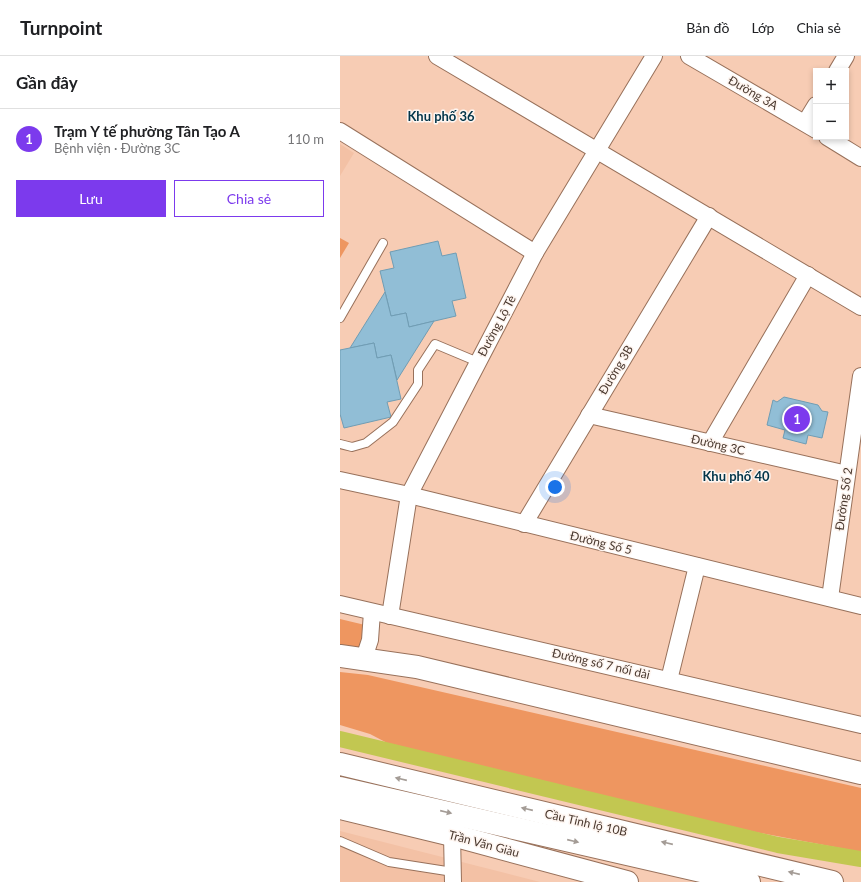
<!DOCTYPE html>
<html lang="vi">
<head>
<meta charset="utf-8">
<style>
  :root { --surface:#fff; --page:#f6f6f6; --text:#202124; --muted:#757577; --line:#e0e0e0; --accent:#7c3aed }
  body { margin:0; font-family:Lato,sans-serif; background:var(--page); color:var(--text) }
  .controls { position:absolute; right:12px; top:12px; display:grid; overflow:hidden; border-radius:0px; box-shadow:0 2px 6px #0003 }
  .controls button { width:36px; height:36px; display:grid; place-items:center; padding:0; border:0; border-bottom:1px solid var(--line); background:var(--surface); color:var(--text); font:20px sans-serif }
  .you { position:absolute; left:215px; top:431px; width:14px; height:14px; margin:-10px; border:3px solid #fff; border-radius:50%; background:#1a73e8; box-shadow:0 0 0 6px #1a73e833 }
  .badge { display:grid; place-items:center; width:26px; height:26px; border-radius:50%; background:var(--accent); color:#fff; font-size:13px; font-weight:700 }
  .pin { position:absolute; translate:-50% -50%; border:2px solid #fff; box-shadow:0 1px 4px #0006 }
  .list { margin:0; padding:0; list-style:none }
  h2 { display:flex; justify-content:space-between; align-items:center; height:52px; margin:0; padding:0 16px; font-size:17px }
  h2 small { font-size:13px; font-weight:400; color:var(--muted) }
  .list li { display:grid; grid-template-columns:26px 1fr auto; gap:12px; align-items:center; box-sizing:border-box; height:60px; padding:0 16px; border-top:1px solid var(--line) }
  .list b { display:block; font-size:15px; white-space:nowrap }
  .list p { margin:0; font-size:13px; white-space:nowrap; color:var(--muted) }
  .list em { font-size:13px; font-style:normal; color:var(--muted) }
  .actions { display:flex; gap:8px; padding:12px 16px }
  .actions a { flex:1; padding:9px 0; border:1px solid var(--accent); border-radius:0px; text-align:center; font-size:14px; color:var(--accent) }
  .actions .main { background:var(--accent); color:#fff }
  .map { position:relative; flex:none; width:521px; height:826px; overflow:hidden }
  header { display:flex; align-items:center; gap:24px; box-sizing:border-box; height:56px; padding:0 20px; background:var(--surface); border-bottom:1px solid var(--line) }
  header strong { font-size:19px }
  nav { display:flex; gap:22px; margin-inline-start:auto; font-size:14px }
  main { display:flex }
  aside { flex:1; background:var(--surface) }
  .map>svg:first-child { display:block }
  .built { fill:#f3c1a5 }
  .green { fill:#ee9660 }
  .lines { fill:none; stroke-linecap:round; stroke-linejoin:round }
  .canal { stroke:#c2c751; stroke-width:16 }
  .building { fill:#91bed6; stroke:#709db4 }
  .lane-casing { stroke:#98715b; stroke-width:10 }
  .street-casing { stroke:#98715b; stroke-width:18 }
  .secondary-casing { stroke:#98715b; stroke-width:24 }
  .lane { stroke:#fff; stroke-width:8 }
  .street { stroke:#fff; stroke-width:16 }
  .secondary { stroke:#fff; stroke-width:22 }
  .oneway { fill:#a49c96 }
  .labels { text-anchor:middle; stroke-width:3; stroke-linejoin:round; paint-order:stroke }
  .street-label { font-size:12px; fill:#49382e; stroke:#fef5f0 }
  .neighbourhood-label { font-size:13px; font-weight:bold; fill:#033549; stroke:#fef5f0 }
</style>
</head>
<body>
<header>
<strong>Turnpoint</strong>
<nav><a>Bản đồ</a><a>Lớp</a><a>Chia sẻ</a></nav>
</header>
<main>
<aside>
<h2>Gần đây<small></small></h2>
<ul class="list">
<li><span class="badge">1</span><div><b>Trạm Y tế phường Tân Tạo A</b><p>Bệnh viện · Đường 3C</p></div><em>110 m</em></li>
</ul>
<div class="actions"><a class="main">Lưu</a><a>Chia sẻ</a></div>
</aside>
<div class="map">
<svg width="521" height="826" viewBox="0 0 521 826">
  <rect width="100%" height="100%" fill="#f7ccb4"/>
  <g class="built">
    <polygon points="0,88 14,97 0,120"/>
    <polygon points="0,775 200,826 0,826"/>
  </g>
  <g class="green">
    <polygon points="0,182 9,187 0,202"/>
    <polygon points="0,563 25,569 20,595 0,595"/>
    <polygon points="0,616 28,619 521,732 521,796 415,776 51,689 30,678 0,669"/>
  </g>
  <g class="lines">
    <polyline class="canal" points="0,683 438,789 521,803"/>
  </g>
  <g class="building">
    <polygon points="98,185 102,200 116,197 126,242 112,245 116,260 69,271 66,257 51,260 40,215 54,212 50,196"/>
    <polygon points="45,236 51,260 66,257 69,271 94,265 57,324 51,299 37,302 34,287 10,292"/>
    <polygon points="34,287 37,302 51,299 61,343 47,346 51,361 4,372 0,358 0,294"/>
    <polygon points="444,341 478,349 482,355 488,356 482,382 468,379 466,388 443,382 445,374 427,369 433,344 437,346"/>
  </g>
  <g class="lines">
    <defs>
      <g id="lane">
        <polyline points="0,262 43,187"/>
        <polyline points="0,388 12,391 26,387 53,366 78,328 78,314 95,288 138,306"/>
        <polyline points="0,785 49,806 113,816"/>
      </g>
      <g id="street">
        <polyline points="97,0 521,251"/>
        <polyline points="349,0 476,74"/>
        <polyline points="497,15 506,0"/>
        <polyline points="465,67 476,49"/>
        <polyline points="0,75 195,197"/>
        <polyline points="487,81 521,102"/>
        <polyline points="249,359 507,418"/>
        <polyline points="370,387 468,219"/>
        <polyline points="0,424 69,439 521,550"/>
        <polyline points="184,468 369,160"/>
        <polyline points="490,542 521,320"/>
        <polyline points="0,548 521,669"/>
        <polyline points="50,560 69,439 195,197 314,0"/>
        <polyline points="24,602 30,584 32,556"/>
        <polyline points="329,624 357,510"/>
        <polyline points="112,779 113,826"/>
      </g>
      <g id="secondary">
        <polyline points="0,600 77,611 521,717"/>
        <polyline points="0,708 492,826"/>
        <polyline points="0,732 409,826"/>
        <polyline points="0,752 112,779 287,826"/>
      </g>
    </defs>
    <use href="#lane" class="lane-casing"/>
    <use href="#street" class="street-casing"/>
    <use href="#secondary" class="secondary-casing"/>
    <use href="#lane" class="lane"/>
    <use href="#street" class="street"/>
    <use href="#secondary" class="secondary"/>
  </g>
  <defs><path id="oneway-solid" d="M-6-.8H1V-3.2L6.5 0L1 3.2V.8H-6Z"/></defs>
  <g class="oneway">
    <use href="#oneway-solid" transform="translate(61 723) rotate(-167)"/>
    <use href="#oneway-solid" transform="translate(187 753) rotate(-167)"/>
    <use href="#oneway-solid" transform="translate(106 756) rotate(13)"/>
    <use href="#oneway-solid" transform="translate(233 785) rotate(13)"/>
    <use href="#oneway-solid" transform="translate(327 787) rotate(-167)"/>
    <use href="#oneway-solid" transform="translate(454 817) rotate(-167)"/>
  </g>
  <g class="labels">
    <g class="street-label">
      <text transform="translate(413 37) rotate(30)" y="4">Đường 3A</text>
      <text transform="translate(157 270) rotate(-62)" y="4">Đường Lộ Tẻ</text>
      <text transform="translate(276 314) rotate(-59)" y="4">Đường 3B</text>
      <text transform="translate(378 389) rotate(13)" y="4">Đường 3C</text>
      <text transform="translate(504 443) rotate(-82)" y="4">Đường Số 2</text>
      <text transform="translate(261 487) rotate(14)" y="4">Đường Số 5</text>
      <text transform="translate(261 608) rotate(13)" y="4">Đường số 7 nối dài</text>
      <text transform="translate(246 767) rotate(13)" y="4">Cầu Tỉnh lộ 10B</text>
      <text transform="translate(144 788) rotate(15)" y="4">Trần Văn Giàu</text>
    </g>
    <g class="neighbourhood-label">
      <text x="101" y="65">Khu phố 36</text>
      <text x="396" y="425">Khu phố 40</text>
    </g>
  </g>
</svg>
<div class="controls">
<button>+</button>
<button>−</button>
</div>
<div class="you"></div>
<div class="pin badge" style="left:457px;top:363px">1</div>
</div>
</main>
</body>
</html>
